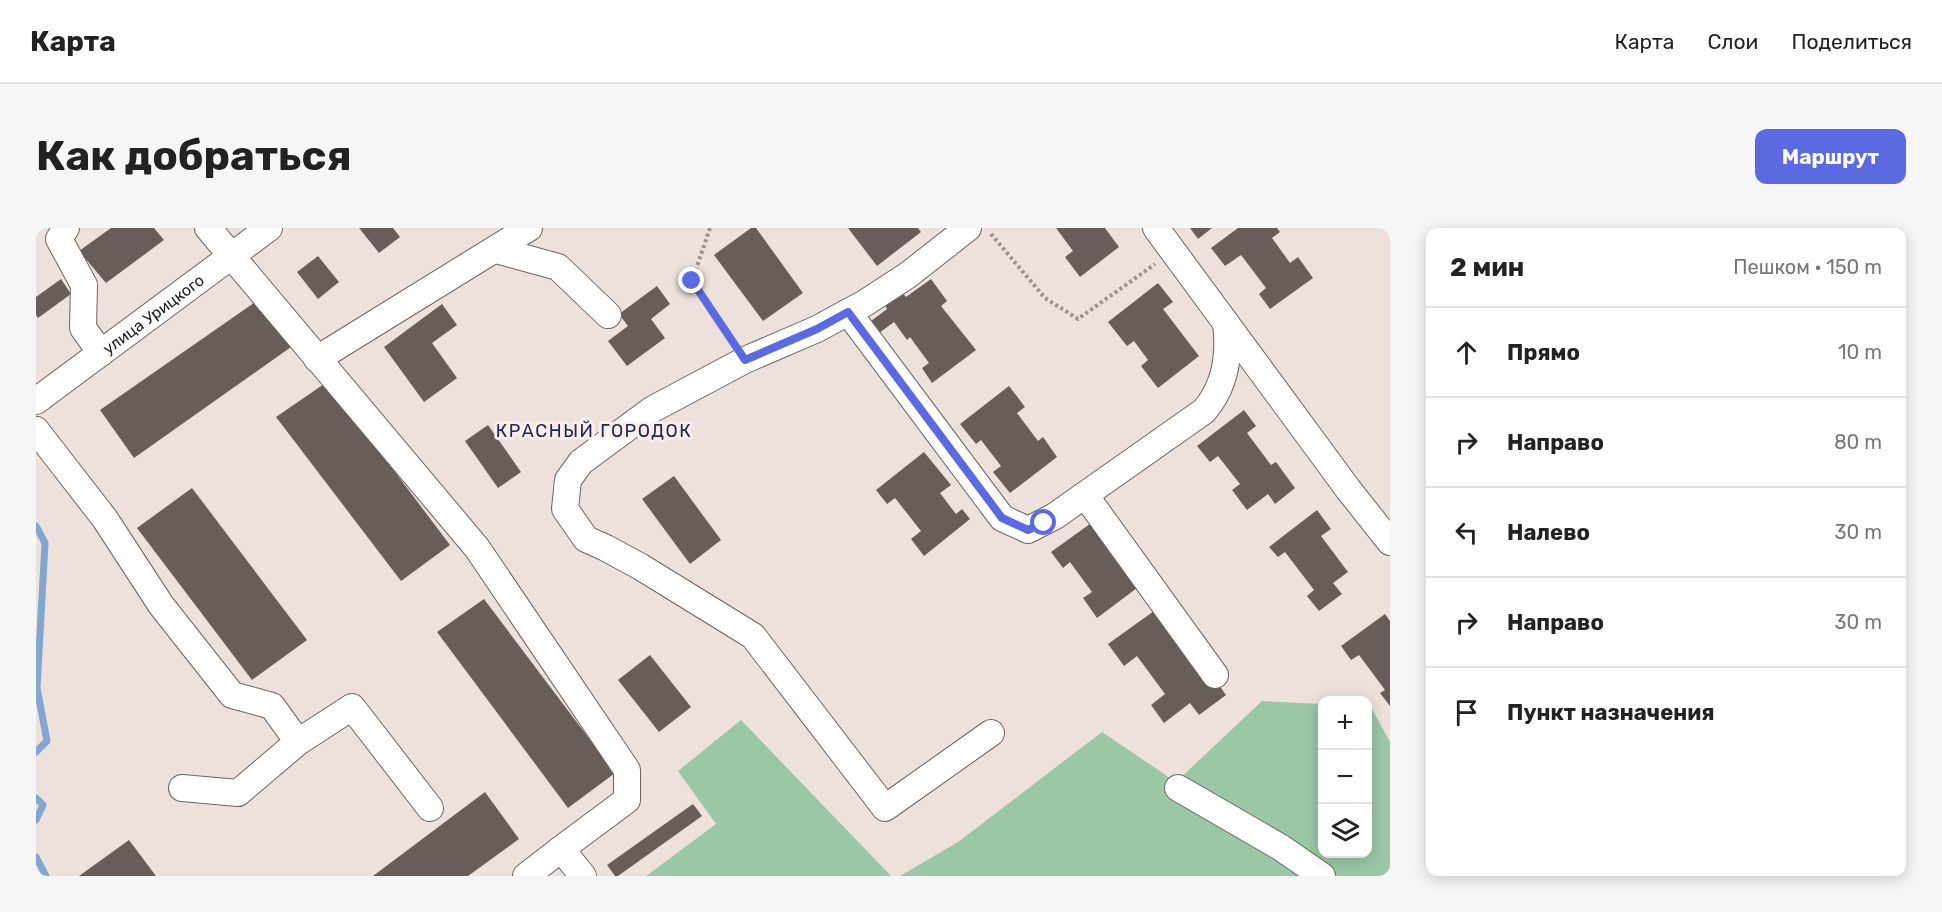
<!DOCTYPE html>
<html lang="ru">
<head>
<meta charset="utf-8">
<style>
  :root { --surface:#fff; --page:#f6f6f6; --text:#222; --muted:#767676; --line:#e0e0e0; --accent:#5c6ae1 }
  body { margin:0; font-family:Rubik,sans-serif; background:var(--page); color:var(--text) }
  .controls { position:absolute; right:18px; bottom:18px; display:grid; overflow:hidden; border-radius:12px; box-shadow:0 3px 15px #0003 }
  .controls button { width:54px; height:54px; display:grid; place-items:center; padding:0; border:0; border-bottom:2px solid var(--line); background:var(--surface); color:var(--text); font:30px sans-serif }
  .stop { position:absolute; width:18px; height:18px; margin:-14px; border:4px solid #5c6ae1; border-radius:50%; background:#fff }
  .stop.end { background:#5c6ae1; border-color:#fff; box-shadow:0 2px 6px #0008 }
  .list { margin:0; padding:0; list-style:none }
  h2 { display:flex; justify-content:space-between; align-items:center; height:78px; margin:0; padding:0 24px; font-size:26px }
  h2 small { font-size:20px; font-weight:400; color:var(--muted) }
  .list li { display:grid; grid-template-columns:39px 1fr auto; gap:18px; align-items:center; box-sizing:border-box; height:90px; padding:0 24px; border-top:2px solid var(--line) }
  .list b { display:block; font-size:22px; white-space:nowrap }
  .list em { font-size:20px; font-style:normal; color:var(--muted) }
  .icon { flex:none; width:33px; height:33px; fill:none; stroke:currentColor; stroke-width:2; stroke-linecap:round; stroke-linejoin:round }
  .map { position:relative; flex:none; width:1354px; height:648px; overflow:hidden; border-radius:12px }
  header { display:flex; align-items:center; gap:36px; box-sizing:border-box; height:84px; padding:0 30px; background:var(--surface); border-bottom:2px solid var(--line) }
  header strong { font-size:28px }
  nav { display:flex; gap:33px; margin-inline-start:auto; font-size:21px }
  .intro { display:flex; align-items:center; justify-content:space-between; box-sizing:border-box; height:144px; padding:0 36px }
  h1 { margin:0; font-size:42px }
  .button { padding:15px 27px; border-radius:12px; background:var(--accent); color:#fff; font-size:21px; font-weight:700 }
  main { display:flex; gap:36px; padding:0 36px }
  aside { flex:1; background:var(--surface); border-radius:12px; box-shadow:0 3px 15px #0003 }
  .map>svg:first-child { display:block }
  .green { fill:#9ac8a6 }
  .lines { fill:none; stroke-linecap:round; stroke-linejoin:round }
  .stream { stroke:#80a6d1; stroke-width:7 }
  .building { fill:#685d58 }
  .minor-casing { stroke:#6f635e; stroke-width:28 }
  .path { stroke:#9a908c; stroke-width:4; stroke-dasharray:3 3; stroke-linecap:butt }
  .minor { stroke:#fff; stroke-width:26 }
  .route { stroke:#5c6ae1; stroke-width:8 }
  .labels { text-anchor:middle; stroke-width:6; stroke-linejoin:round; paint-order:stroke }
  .street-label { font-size:16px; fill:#211c1a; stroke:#fbeee8 }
  .neighbourhood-label { font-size:18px; letter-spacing:1.5px; fill:#20265e; stroke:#fbeee8 }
</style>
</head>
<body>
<header>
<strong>Карта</strong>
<nav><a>Карта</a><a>Слои</a><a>Поделиться</a></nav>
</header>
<div class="intro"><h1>Как добраться</h1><a class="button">Маршрут</a></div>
<main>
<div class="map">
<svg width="1354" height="648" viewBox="0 0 1354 648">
  <rect width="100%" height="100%" fill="#eee1db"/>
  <g class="green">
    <polygon points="1226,473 1286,476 1286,626 1332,626 1332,479 1335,479 1354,514 1354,648 864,648 922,614 1066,504 1140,554"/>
    <polygon points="705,492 855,648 610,648 680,596 642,543"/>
  </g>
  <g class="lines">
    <g class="stream">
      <polyline points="0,298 9,315 1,460 11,513 0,524"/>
      <polyline points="0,570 7,577 0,592"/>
      <polyline points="0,629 10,648"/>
    </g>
  </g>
  <g class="building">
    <polygon points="75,0 118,0 128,12 70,55 43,23"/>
    <polygon points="323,0 357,0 364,9 343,25"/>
    <polygon points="715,0 720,0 767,65 727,93 678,27"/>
    <polygon points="812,0 882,0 885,4 841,38"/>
    <polygon points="1020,0 1069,0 1083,19 1044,49 1029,29 1037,23"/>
    <polygon points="1154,0 1176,0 1162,11"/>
    <polygon points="1202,0 1241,0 1244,4 1236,10 1254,35 1262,29 1277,50 1234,81 1223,66 1230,60 1205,27 1189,38 1175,20"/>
    <polygon points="282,28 303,54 282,71 261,44"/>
    <polygon points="25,51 35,66 2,90 0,87 0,69"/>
    <polygon points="895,51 911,73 905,78 940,122 896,155 886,140 893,135 874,109 871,112 858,94 843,105 835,93 851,81 849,77 866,64 870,69"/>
    <polygon points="1122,55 1137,74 1127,81 1163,128 1122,160 1105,138 1112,132 1098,113 1091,118 1072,94"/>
    <polygon points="621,58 634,76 615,91 629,110 591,138 572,113 592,98 583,86"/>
    <polygon points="222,72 255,119 98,230 64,182"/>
    <polygon points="406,76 421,97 396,115 421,150 388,174 348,119"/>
    <polygon points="291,154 414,317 365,353 240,189"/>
    <polygon points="973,158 989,179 981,185 1002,213 1007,209 1021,229 974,265 957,244 965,238 945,212 940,216 924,196"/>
    <polygon points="1208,182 1220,198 1211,205 1235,237 1240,234 1259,260 1239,276 1232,266 1211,282 1196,262 1204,256 1182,228 1174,234 1161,218"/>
    <polygon points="452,197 485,244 462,260 429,213"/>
    <polygon points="888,224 915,257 904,265 920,286 926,281 934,291 888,328 875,311 885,303 859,270 851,276 840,262"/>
    <polygon points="638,248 685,312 654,336 606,271"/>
    <polygon points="156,260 271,412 216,452 101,300"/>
    <polygon points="1281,282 1295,301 1285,308 1312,344 1297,355 1306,366 1283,383 1271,368 1278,362 1249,324 1242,329 1233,319"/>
    <polygon points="1058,293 1105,357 1061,390 1047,370 1056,364 1034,334 1027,340 1015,324"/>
    <polygon points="448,371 579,545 532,580 401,404"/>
    <polygon points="1125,378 1190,467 1163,487 1154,475 1128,495 1115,477 1129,466 1101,428 1088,438 1072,416"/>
    <polygon points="1349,386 1354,393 1354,478 1344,465 1349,462 1323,427 1315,432 1305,418"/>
    <polygon points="614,427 655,479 623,504 582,452"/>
    <polygon points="449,564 483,611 432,648 337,648"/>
    <polygon points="657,576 666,588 582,648 579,648 571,637"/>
    <polygon points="93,612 120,648 43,648"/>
  </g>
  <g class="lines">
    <defs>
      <g id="minor">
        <polyline points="30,0 23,11 48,57 47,100 65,125"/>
        <polyline points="172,0 441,320 591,542 591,572 525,621 547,648"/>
        <polyline points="932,0 872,47 829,75 781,101 709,132 617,181 545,234 532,252 529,281 550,311 570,320 605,339 717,408 849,580 955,505"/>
        <polyline points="1120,0 1312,261 1354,314"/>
        <polyline points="460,22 522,39 572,87"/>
        <path d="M812,84l154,206 26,12 27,-14 149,-105c22,-25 26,-56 22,-88"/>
        <polyline points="281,131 493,0"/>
        <path id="s1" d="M0,173l233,-173"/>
        <polyline points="0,202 69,291 125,377 196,467 236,478 262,514 202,565 146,560"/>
        <polyline points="1049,267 1179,447"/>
        <polyline points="262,514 316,479 394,580"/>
        <polyline points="1142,560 1244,619 1286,648"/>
        <polyline points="490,648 525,621"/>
      </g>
    </defs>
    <use href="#minor" class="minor-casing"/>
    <g class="path">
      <polyline points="674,0 656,53 696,113"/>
      <polyline points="955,6 1009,70 1042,91 1119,36"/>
    </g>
    <use href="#minor" class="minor"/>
  </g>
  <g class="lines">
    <polyline class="route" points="656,53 709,132 781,101 812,84 966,290 992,302 1008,295"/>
  </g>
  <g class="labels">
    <g class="street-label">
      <text dy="6" stroke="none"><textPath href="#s1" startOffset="146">улица Урицкого</textPath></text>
    </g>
    <g class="neighbourhood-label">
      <text x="558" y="209">КРАСНЫЙ ГОРОДОК</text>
    </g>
  </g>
</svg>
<div class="controls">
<button>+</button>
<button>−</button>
<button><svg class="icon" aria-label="layers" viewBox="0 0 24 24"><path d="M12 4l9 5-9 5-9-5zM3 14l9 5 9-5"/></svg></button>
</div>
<div class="stop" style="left:1008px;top:295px"></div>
<div class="stop end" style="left:656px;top:53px"></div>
</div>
<aside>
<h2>2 мин<small>Пешком · 150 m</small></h2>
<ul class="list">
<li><svg class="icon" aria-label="ahead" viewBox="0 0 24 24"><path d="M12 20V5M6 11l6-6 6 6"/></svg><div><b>Прямо</b></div><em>10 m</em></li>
<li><svg class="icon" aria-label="right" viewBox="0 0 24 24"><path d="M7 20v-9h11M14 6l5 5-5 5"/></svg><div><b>Направо</b></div><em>80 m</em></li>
<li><svg class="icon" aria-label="left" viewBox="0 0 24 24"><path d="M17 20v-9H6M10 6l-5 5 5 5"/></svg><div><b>Налево</b></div><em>30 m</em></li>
<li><svg class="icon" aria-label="right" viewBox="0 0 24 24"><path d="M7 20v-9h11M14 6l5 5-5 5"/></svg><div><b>Направо</b></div><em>30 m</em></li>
<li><svg class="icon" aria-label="arrive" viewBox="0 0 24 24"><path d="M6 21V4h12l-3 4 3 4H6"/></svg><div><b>Пункт назначения</b></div></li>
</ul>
</aside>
</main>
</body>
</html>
